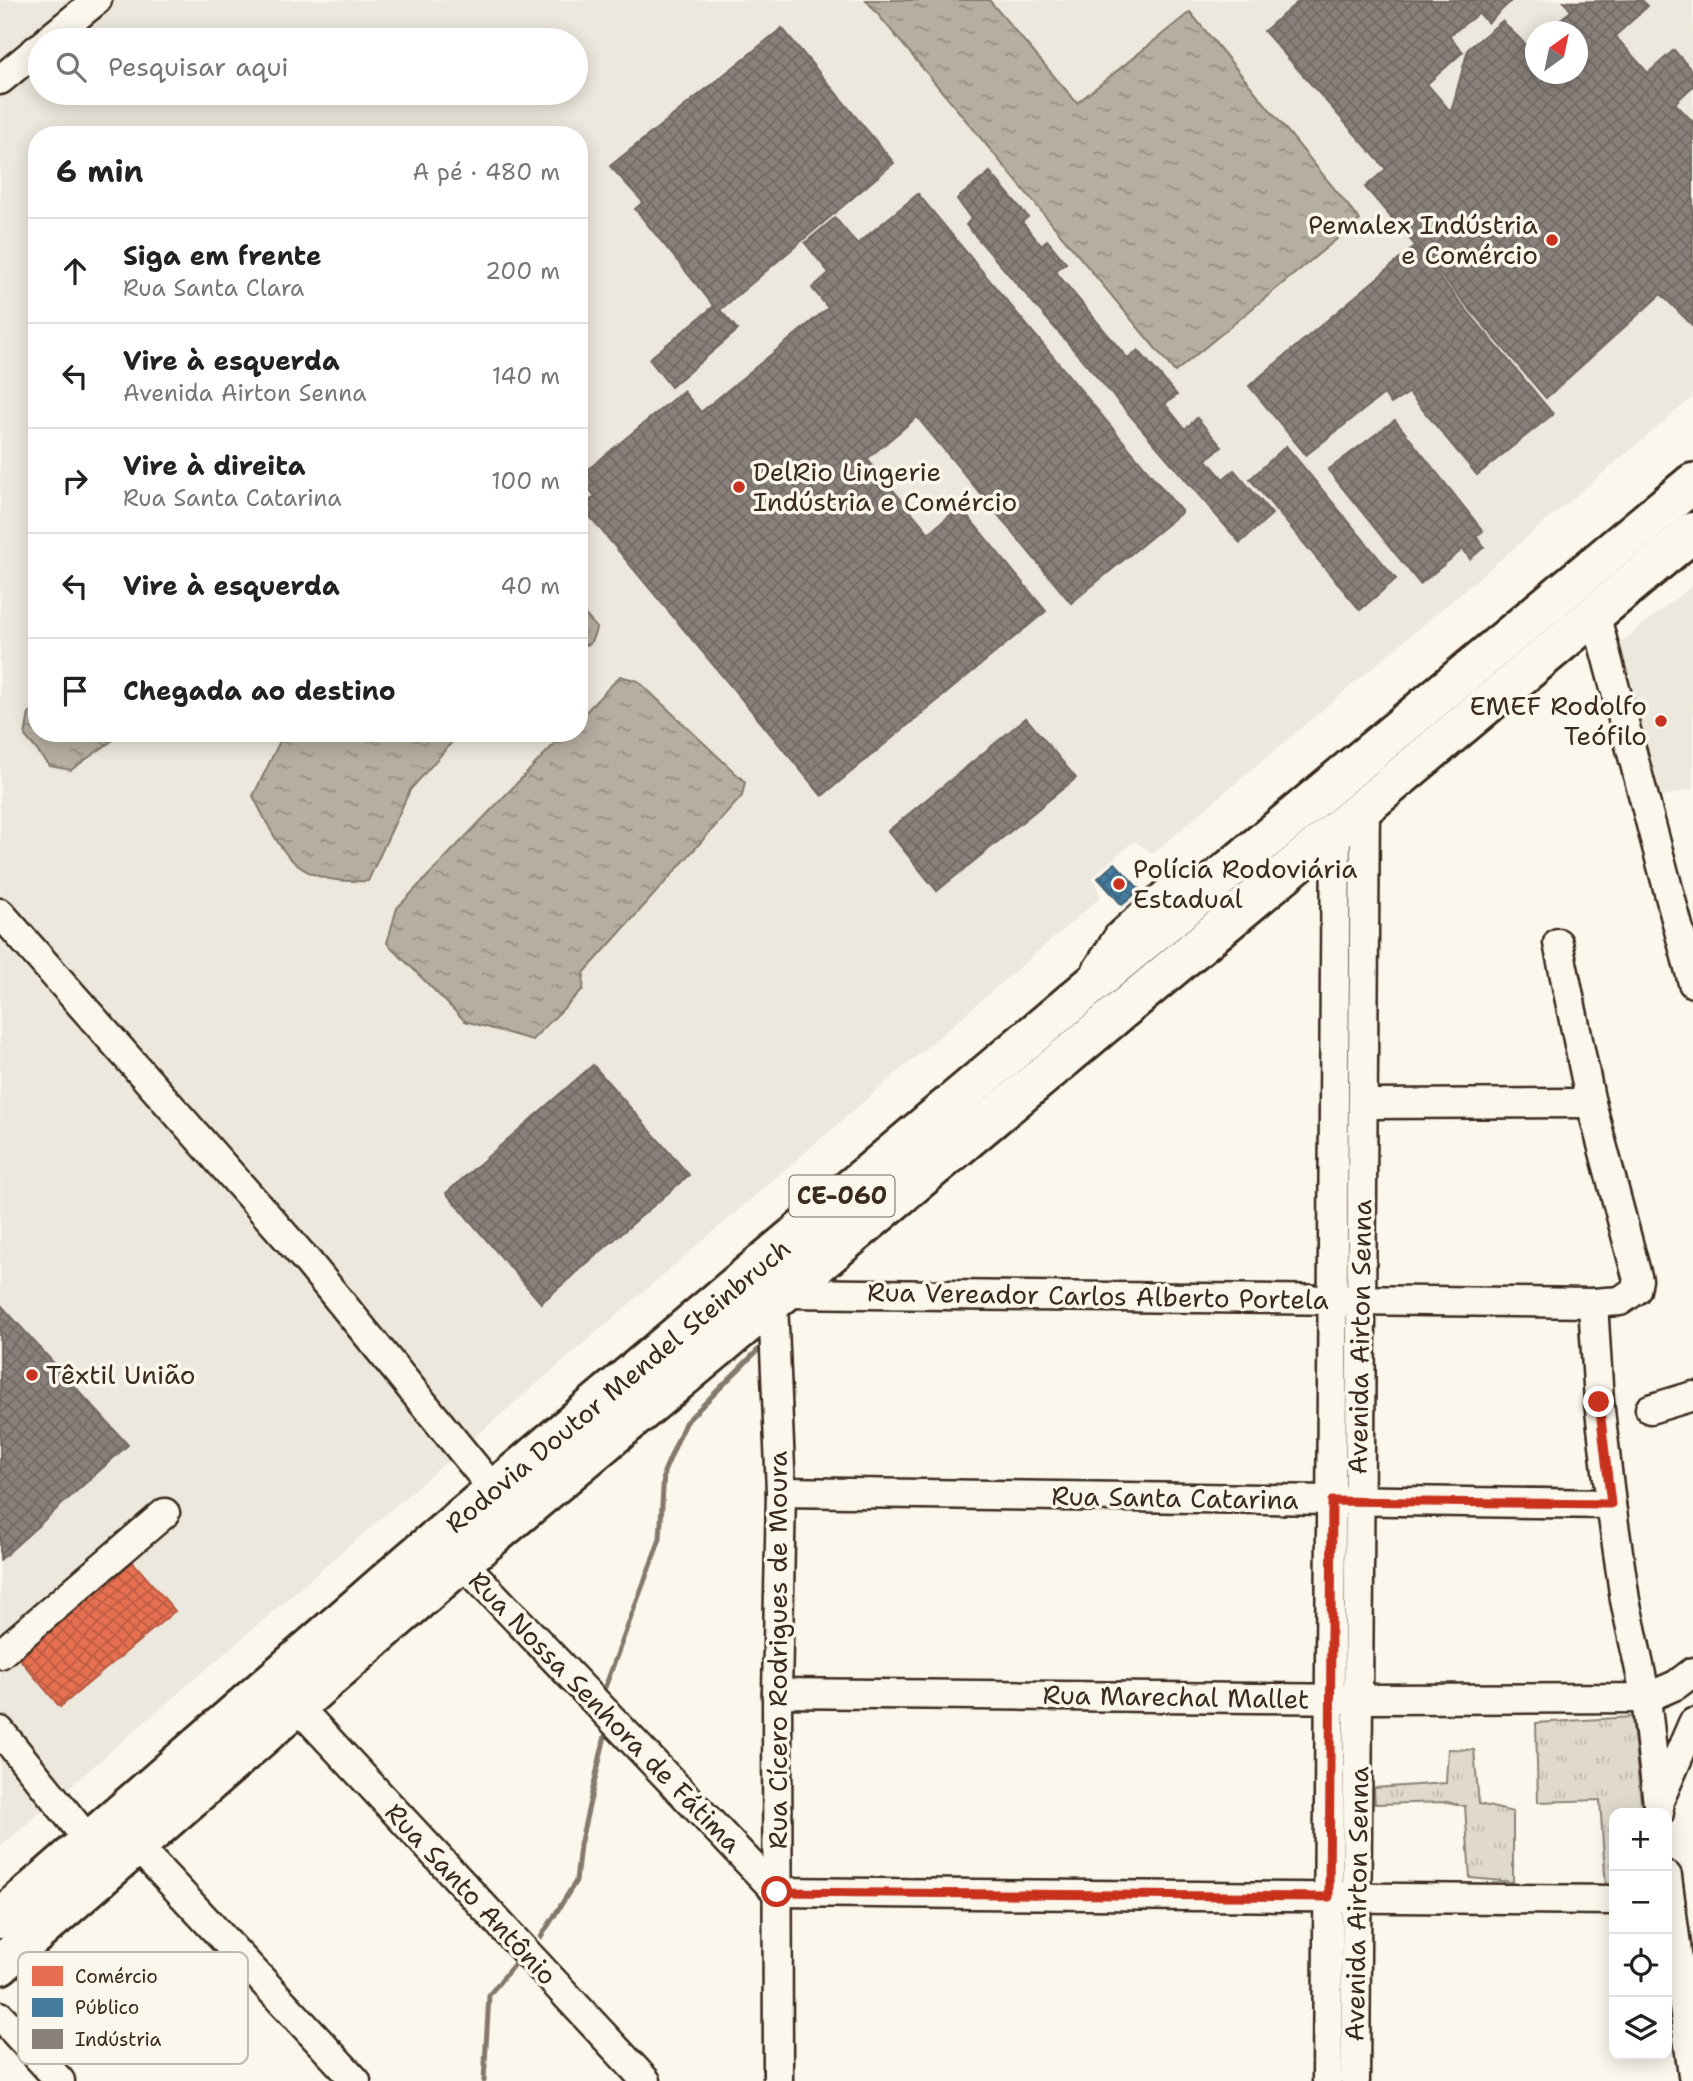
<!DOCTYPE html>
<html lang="pt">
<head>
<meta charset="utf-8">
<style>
  :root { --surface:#fff; --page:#f2f2f2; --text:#222; --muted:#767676; --line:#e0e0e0 }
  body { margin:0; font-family:"Shantell Sans",sans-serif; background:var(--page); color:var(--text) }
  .controls { position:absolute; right:21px; bottom:21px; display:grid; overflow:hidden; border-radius:14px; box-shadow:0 4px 18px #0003 }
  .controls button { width:63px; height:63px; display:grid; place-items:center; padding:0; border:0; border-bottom:2px solid var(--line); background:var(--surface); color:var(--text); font:35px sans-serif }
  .compass { position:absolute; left:1525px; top:21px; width:63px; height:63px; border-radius:50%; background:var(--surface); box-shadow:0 4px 18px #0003; rotate:33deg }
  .stop { position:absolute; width:21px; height:21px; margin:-16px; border:5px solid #c8321e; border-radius:50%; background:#fff }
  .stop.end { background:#c8321e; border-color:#fff; box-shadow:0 2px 7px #0008 }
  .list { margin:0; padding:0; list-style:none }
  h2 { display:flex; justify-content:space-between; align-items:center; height:91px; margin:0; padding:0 28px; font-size:30px }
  h2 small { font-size:23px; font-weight:400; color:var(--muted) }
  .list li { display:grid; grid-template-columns:46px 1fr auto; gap:21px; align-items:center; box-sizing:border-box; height:105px; padding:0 28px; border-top:2px solid var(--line) }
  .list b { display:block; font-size:26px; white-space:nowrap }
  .list p { margin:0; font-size:23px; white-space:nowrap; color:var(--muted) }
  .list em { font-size:23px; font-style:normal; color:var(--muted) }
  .icon { flex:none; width:38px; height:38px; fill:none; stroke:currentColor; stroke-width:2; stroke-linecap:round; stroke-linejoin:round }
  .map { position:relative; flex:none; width:1693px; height:2081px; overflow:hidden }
  .search { position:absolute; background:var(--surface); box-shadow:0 4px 18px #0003; left:28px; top:28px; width:560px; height:77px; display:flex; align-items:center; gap:18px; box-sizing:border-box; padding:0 24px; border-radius:38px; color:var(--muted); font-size:26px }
  .panel { position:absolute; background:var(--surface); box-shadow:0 4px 18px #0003; left:28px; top:126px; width:560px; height:616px; border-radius:28px }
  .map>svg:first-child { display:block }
  .built { fill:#ede8dd; fill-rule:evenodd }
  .grass { fill:url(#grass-tufts); stroke:#8d8276; stroke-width:2 }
  .water { fill:url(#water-ripples); stroke:#85796d; stroke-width:2 }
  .shops { fill:url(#shops-cross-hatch); stroke:#b35a42; stroke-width:2 }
  .public { fill:url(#public-cross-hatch); stroke:#426377; stroke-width:2 }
  .industry { fill:url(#industry-cross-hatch); stroke:#726760; stroke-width:2 }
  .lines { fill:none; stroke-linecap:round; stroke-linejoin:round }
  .stream { stroke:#85796d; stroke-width:5 }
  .minor-casing { stroke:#3b2a1e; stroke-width:33 }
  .highway-casing { stroke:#3b2a1e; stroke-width:44 }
  .minor { stroke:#fbf7ec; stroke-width:28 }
  .highway { stroke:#fbf7ec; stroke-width:38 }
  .route { stroke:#c8321e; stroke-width:9 }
  .poi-dot { fill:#c8321e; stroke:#fbf7ec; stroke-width:2.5 }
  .labels { text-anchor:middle; stroke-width:7; stroke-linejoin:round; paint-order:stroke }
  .shield { fill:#fbf7ec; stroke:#75685c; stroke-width:2 }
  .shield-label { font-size:24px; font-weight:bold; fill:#3b2a1e }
  .poi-label { font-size:26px; fill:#3b2a1e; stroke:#fbf7ec; text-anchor:start }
  .street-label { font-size:26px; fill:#3b2a1e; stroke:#fbf7ec }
  .key { fill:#fbf7ec; stroke:#c1baae; stroke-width:2 }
  .key-label { font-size:19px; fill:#3b2a1e }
</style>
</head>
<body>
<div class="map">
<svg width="1693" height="2081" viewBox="0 0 1693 2081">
  <defs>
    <pattern id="grass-tufts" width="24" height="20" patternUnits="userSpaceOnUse" patternTransform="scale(1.75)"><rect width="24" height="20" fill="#dfd9ce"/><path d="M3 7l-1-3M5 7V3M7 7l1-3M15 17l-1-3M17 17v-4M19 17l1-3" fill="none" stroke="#c0bab0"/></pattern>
    <pattern id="water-ripples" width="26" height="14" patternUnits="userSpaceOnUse" patternTransform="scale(1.75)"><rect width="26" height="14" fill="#b6aea2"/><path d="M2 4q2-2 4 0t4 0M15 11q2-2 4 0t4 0" fill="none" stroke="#958e83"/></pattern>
    <pattern id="shops-cross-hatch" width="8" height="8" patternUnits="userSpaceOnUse" patternTransform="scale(1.75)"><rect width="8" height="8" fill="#e76f51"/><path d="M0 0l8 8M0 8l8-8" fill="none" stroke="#bc5b43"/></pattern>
    <pattern id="public-cross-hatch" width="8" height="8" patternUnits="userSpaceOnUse" patternTransform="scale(1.75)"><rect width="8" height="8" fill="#457b9d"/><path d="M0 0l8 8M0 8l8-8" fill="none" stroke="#3b657f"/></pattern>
    <pattern id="industry-cross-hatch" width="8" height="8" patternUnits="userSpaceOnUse" patternTransform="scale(1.75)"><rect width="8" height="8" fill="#8a817c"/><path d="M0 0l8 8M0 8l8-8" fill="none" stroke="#726a65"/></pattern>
  </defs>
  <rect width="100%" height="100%" fill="#fbf7ec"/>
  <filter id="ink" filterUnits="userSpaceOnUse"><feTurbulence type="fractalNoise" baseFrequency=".0143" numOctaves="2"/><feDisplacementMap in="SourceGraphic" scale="14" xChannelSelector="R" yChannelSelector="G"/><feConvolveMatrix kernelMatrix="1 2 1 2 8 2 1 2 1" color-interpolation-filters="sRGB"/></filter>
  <g filter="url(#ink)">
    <g class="built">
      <path d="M0,0h1693v397l-540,456 -19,-12 -41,36 8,20 -1101,950zM1536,32h42v42h-42zM40,40h536v53h-536zM37,135h542v598h-542z"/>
      <polygon points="1693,585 1693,789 1652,799 1608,653"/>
    </g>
    <g class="grass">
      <polygon points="1632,1717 1642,1813 1614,1813 1614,1888 1606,1888 1600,1800 1538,1802 1536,1723"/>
      <polygon points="1448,1749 1474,1750 1479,1804 1513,1812 1513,1882 1470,1878 1465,1806 1448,1802 1375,1804 1374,1788 1446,1783"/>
    </g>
    <g class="water">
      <polygon points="866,0 989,0 1077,103 1190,12 1360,220 1175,372"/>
      <polygon points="579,608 597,628 590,644 579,646"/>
      <polygon points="620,676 638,681 745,782 742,796 584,973 583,989 532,1040 465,1021 387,943 397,908 565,733 579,733 579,719"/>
      <polygon points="37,707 37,733 123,733 71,770 50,766 25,736 29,713"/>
      <path d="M284,733h176l-50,57 -42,91c-75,3 -84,-25 -115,-85z"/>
    </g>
    <polygon class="shops" points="132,1561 175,1611 60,1707 18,1657"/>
    <polygon class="public" points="1115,863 1140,890 1122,905 1098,878"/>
    <g class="industry">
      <polygon points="1300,0 1512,0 1488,23 1479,13 1449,36 1463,52 1427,84 1451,112 1468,49 1502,21 1526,45 1536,38 1536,74 1578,74 1578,32 1544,32 1571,11 1564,2 1642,0 1648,6 1615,36 1648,73 1674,50 1693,72 1693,86 1675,103 1693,122 1693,326 1661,294 1546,398 1365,187 1386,169 1264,31"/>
      <polygon points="782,28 894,163 720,310 738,330 671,387 649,359 714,306 635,209 643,202 610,166"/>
      <polygon points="990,172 1028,217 1022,222 1041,245 1047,240 1066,263 1055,271 1128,359 1138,350 1177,395 1165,404 1185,429 1197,418 1222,447 1206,459 1223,479 1234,470 1272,514 1240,543 966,225 971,219 957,199"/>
      <polygon points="918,194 1182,512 1071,603 917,417 867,459 929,533 960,507 1046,611 822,796 582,507 595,496 579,477 683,391 701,412 828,308 812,288 829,273 805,243 835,218 857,244"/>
      <polygon points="1414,247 1553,414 1477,475 1409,393 1391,404 1384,394 1306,455 1249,386"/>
      <polygon points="1395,420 1483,531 1476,536 1484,547 1470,559 1463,549 1420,584 1328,470"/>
      <polygon points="1286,446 1396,579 1360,610 1250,479"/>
      <polygon points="1026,718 1076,778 937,891 888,831"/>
      <polygon points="593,1065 689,1175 541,1303 446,1193"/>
      <polygon points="0,1304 128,1445 0,1560"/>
    </g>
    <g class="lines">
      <g class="stream">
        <polyline points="604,1690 660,1539 664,1472 685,1423 758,1350"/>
        <polyline points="541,1937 576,1881 580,1845 605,1736"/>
        <polyline points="484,2081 489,1995 516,1962"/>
      </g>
      <defs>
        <g id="minor">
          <polyline points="48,40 97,0"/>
          <polyline points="0,80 40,47"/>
          <polyline points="1595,613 1693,983"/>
          <polyline points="0,913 308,1262 494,1490"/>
          <polyline points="1097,970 1118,937 1168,892 1212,879"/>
          <polyline points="1364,1104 1591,1103"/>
          <polyline points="786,1293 1593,1303 1620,1301 1636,1290 1638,1280 1591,1103 1558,943"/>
          <polyline points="773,1302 781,1492 777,1693 778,2081"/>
          <polyline points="1593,1303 1599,1402 1611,1504 1625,1600 1646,1698 1659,1813"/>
          <polyline points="1650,1409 1693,1396"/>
          <polyline points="781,1492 1611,1504"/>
          <polyline points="462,1562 777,1892 1614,1900"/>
          <polyline points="0,1654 165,1513"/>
          <polyline points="777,1693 1360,1699 1646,1698 1676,1685 1693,1672"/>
          <polyline points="297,1706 646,2081"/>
          <polyline points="0,1731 89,1841"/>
          <polyline points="1659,1801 1693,1723"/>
          <polyline points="137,1846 356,2081"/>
          <polyline points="1667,1876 1693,2076"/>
          <polyline points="0,2016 60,2081"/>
          <polyline points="1327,2081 1336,830"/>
          <polyline points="1355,2081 1365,804"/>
        </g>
        <g id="highway">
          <polyline points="0,1919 411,1560 1113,967 1693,483"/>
          <polyline points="0,1965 462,1562 1693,532"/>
        </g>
      </defs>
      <use href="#minor" class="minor-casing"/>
      <use href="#highway" class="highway-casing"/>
      <use href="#minor" class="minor"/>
      <use href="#highway" class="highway"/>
    </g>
  </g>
  <g class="lines" filter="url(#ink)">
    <polyline class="route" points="777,1892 1329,1897 1332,1501 1611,1504 1599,1402"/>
  </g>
  <g class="poi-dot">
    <circle cx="1552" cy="240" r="7"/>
    <circle cx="739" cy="487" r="7"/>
    <circle cx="1661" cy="721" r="7"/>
    <circle cx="1119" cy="884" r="7"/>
    <circle cx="32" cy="1375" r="7"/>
  </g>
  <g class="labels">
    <rect class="shield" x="789.5" y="1175.5" width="105" height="41" rx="5"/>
    <g class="shield-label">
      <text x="842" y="1204">CE-060</text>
    </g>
    <g class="poi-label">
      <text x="1538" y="234" text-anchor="end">Pemalex Indústria<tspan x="1538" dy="30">e Comércio</tspan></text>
      <text x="753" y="481">DelRio Lingerie<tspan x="753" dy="30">Indústria e Comércio</tspan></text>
      <text x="1647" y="715" text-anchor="end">EMEF Rodolfo<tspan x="1647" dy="30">Teófilo</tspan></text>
      <text x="1133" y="878">Polícia Rodoviária<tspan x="1133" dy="30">Estadual</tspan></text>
      <text x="46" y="1384">Têxtil União</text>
    </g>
    <g class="street-label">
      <text transform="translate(1098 1296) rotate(1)" y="9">Rua Vereador Carlos Alberto Portela</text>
      <text transform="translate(1360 1337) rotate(-89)" y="9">Avenida Airton Senna</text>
      <text transform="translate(618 1386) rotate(-40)" y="9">Rodovia Doutor Mendel Steinbruch</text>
      <text transform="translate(1175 1498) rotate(1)" y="9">Rua Santa Catarina</text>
      <text transform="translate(778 1650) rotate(-90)" y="9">Rua Cícero Rodrigues de Moura</text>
      <text transform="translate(1176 1697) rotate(1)" y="9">Rua Marechal Mallet</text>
      <text transform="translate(605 1712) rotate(46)" y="9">Rua Nossa Senhora de Fátima</text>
      <text transform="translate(471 1894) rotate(47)" y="9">Rua Santo Antônio</text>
      <text transform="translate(1357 1904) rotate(-89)" y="9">Avenida Airton Senna</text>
    </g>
  </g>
  <rect x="18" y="1952" width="230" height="112" rx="10" class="key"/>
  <rect x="32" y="1966" width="31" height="20" fill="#e76f51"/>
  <rect x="32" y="1998" width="31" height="19" fill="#457b9d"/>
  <rect x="32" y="2029" width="31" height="20" fill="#8a817c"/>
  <g class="key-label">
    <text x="75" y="1983">Comércio</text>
    <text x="75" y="2014">Público</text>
    <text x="75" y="2046">Indústria</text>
  </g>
</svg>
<div class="controls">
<button>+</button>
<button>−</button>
<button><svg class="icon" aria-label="locate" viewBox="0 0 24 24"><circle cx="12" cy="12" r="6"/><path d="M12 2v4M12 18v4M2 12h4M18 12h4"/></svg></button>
<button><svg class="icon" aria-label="layers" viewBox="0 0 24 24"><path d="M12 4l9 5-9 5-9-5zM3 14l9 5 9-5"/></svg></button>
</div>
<svg class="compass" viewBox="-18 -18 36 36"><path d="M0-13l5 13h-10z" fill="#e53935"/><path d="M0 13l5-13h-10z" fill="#767676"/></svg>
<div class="stop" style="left:777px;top:1892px"></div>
<div class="stop end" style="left:1599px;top:1402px"></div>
<div class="search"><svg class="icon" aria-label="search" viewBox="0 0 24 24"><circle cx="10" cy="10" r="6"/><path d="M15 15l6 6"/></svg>Pesquisar aqui</div>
<section class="panel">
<h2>6 min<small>A pé · 480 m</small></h2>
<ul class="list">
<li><svg class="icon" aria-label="ahead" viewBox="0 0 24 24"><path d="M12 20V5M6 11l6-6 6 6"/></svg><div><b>Siga em frente</b><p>Rua Santa Clara</p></div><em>200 m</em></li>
<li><svg class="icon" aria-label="left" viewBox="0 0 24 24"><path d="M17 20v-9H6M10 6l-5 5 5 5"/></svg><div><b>Vire à esquerda</b><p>Avenida Airton Senna</p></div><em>140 m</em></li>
<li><svg class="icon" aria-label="right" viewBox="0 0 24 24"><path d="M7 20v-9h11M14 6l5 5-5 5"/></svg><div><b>Vire à direita</b><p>Rua Santa Catarina</p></div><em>100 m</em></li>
<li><svg class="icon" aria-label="left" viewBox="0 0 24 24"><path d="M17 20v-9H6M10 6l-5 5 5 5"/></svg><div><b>Vire à esquerda</b></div><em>40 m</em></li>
<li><svg class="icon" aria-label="arrive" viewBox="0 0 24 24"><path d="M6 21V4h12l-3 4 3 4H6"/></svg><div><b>Chegada ao destino</b></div></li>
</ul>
</section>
</div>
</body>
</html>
